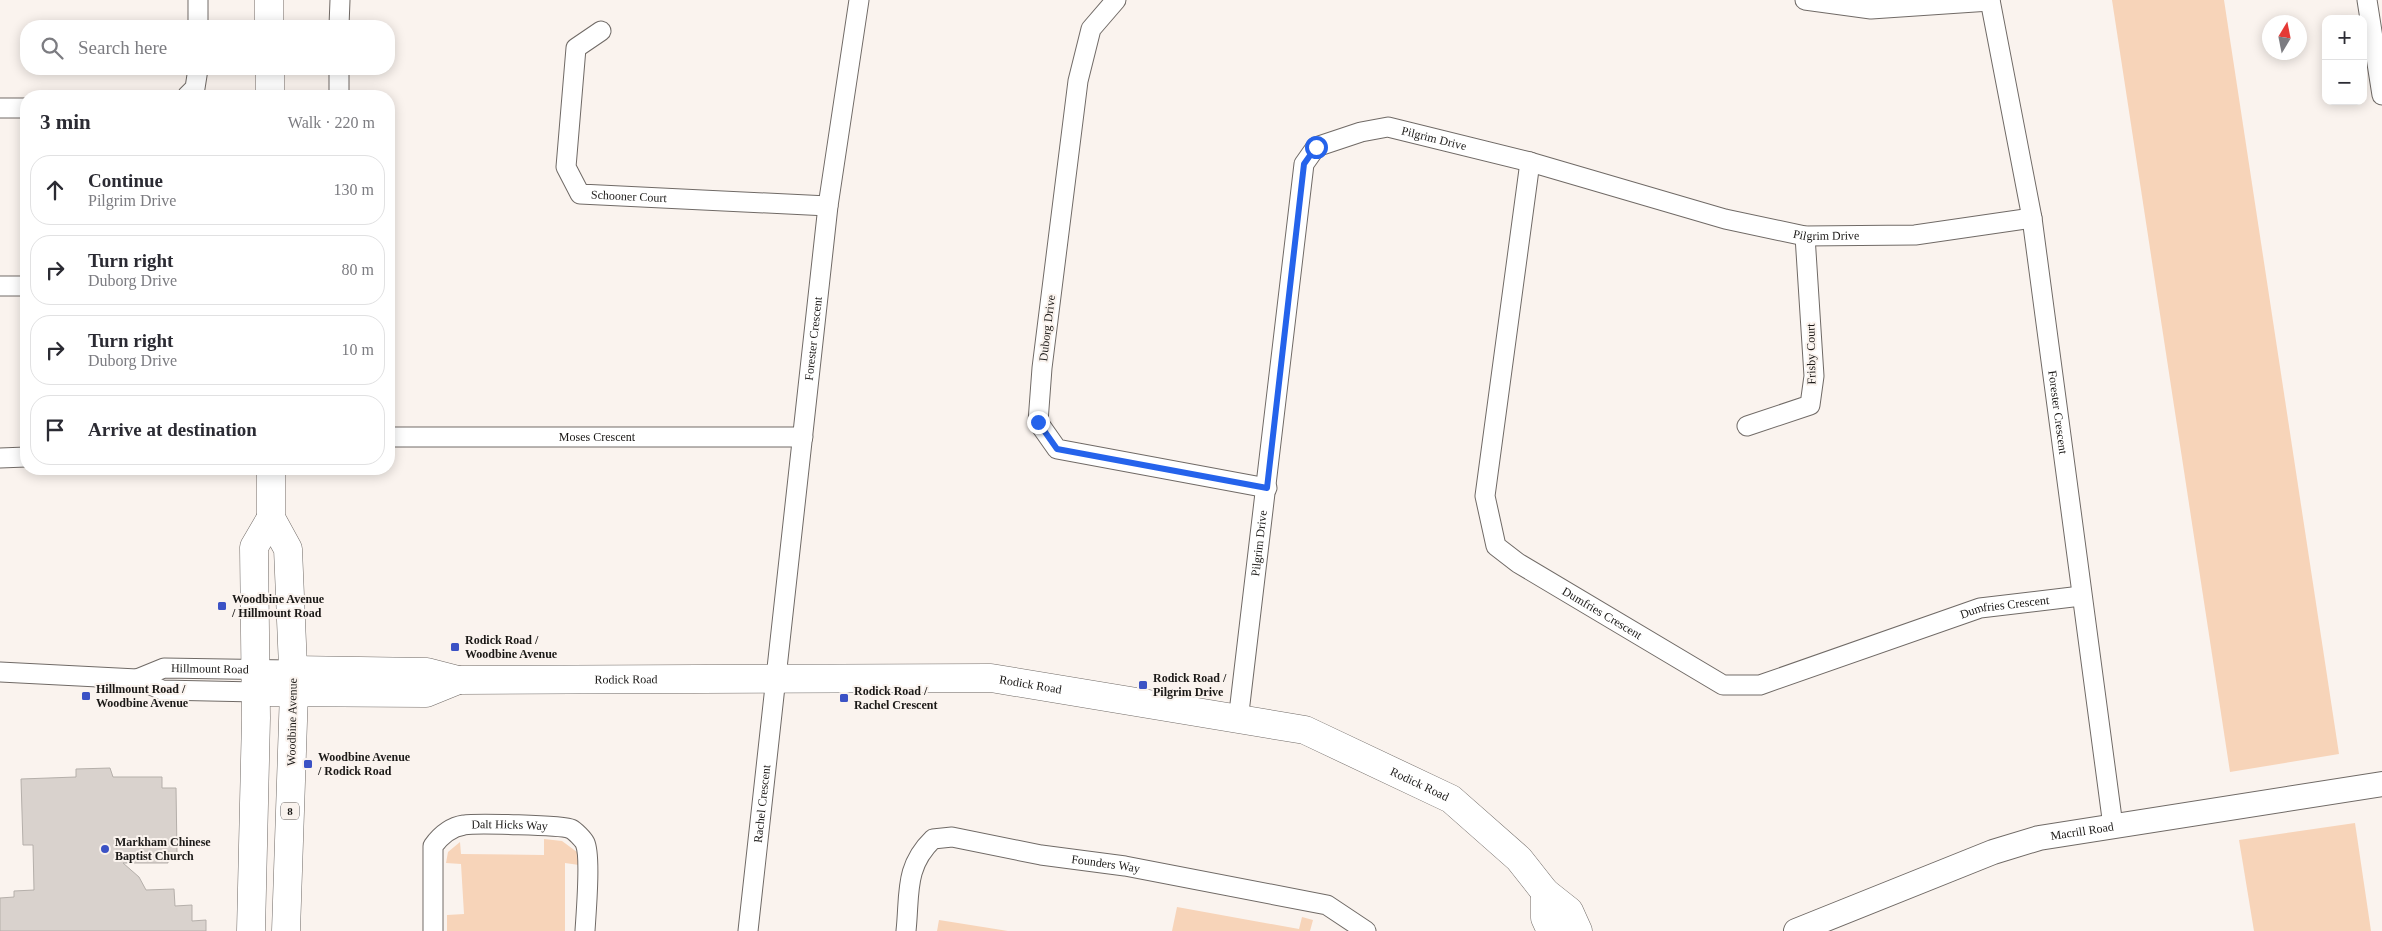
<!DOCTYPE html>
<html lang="en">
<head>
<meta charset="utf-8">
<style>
  :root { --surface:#fff; --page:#f7f7f7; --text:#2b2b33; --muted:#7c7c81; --line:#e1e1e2 }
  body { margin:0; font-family:Georgia,serif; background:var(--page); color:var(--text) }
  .controls { position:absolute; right:15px; top:15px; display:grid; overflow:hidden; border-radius:10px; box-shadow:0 2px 12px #0003 }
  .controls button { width:45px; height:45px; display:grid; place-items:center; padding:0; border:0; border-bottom:1px solid var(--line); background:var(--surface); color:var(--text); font:25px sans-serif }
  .compass { position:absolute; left:2262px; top:15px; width:45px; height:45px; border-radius:50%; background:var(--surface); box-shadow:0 2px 12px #0003; rotate:10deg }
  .stop { position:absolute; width:15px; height:15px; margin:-11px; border:4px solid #2563eb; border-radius:50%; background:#fff }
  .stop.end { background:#2563eb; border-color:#fff; box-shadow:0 1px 5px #0008 }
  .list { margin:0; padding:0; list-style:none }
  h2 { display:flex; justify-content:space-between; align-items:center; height:65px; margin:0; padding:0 20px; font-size:21px }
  h2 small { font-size:16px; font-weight:400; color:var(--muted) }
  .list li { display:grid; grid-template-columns:32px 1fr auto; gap:15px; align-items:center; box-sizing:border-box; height:70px; margin:0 10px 10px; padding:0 10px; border:1px solid var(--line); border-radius:20px }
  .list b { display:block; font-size:19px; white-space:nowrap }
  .list p { margin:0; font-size:16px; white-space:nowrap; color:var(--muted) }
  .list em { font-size:16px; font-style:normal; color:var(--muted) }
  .icon { flex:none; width:28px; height:28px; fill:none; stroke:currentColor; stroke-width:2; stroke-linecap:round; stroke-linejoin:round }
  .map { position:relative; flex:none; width:2382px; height:931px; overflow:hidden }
  .search { position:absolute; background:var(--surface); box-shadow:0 2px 12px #0003; left:20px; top:20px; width:375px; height:55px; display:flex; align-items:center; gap:12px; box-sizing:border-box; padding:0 18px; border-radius:20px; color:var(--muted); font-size:19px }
  .panel { position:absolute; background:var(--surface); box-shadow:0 2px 12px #0003; left:20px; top:90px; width:375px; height:385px; border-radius:20px }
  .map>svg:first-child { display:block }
  .green { fill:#f7d4b9 }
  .building { fill:#d9d2cd; stroke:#b5afaa }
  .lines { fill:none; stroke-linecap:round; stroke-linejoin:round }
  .minor-casing { stroke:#706a66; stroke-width:21 }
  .tertiary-casing { stroke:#706a66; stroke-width:26 }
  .secondary-casing { stroke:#706a66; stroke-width:29 }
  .primary-casing { stroke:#706a66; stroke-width:29 }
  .minor { stroke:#fff; stroke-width:19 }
  .tertiary { stroke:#fff; stroke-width:24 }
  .secondary { stroke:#fff; stroke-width:28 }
  .primary { stroke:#fff; stroke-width:28 }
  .route { stroke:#2563eb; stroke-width:6 }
  .poi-dot { fill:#3b52c5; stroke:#faf3ee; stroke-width:2 }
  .labels { text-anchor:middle; stroke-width:4; stroke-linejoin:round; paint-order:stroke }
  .shield { fill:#faf3ee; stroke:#5e5a58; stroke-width:1 }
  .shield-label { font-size:11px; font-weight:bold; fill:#1b1917 }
  .street-label { font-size:12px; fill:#1b1917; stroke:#faf3ee }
  .poi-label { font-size:12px; font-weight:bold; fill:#1b1917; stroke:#faf3ee; text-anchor:start }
</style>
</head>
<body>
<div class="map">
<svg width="2382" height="931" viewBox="0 0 2382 931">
  <rect width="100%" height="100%" fill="#faf3ee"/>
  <g class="green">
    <polygon points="2112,0 2224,0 2339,754 2230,772"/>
    <polygon points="2355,823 2371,931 2254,931 2239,840"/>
    <polygon points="544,839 562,841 577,852 579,865 565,863 565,931 447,931 447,915 464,914 461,864 446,863 448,852 460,842 461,854 544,855"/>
    <polygon points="1177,907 1299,929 1302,917 1313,920 1310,931 1172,931"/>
    <polygon points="939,920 1008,931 937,931"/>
  </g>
  <polygon class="building" points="110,768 113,777 162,777 162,788 176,788 177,853 168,853 168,863 123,863 139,877 146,890 174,889 175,906 192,905 192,921 206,920 206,931 0,931 0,898 14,897 14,891 34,890 33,845 23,845 21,779 76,777 76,769"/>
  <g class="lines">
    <defs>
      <g id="minor">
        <polyline points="1116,0 1091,29 1078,81 1042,368 1038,422 1057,449 1267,488"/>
        <polyline points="1805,0 1871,9 1990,1"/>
        <path id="s1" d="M1990,0l42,218 81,608"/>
        <polyline points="2367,0 2382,95"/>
        <polyline points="198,26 198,0"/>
        <polyline points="339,26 340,0"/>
        <path id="s2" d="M601,31l-25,17 -10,119 14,27 248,12"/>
        <polyline points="187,96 195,88 198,69"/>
        <polyline points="339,96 339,69"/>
        <polyline points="0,108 26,108"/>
        <path id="s3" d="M1530,162l-45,334 11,50 22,17 205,122h37l220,-77 101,-12"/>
        <polyline points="0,286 26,286"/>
        <polyline points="1747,426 1810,405 1814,376 1805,236"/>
        <path id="s4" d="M389,437h414"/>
        <polyline points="0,458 26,457"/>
        <polyline points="0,672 137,679 162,690 256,692"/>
        <path id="s5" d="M137,679l27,-11 129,2"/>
        <path id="s6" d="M1238,721l66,-557 12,-17 45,-15 27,-5 142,35 195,57 80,17 110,-1 117,-17"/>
        <path id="s7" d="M433,931v-85c8,-11 18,-19 31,-21 11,-2 99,0 107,4 4,2 12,10 14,14 6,13 1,71 0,88"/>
        <path id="s8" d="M748,931l80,-725 31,-206"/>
        <path id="s9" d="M906,931c4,-37 -2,-64 27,-92l19,-2 89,18 84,11 202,39 39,26"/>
      </g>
      <g id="tertiary">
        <path id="s10" d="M1796,931l197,-79 46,-14 343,-54"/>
      </g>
      <g id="secondary">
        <path id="s11" d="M293,670l134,2 31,8 533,-2 314,52 146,69 68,60 26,33 24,19 9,20"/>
        <polyline points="256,692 426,693 458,680"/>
        <polyline points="1545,892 1545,918 1551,931"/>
      </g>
      <g id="primary">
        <polyline points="269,0 269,26"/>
        <polyline points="270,69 270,96"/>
        <polyline points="271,469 271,518 288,549 294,691 286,931"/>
        <polyline points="251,931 256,718 254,547 271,518"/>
      </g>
    </defs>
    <use href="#minor" class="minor-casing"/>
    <use href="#tertiary" class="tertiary-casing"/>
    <use href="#secondary" class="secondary-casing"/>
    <use href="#primary" class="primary-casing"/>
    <use href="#minor" class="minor"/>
    <use href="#tertiary" class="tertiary"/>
    <use href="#secondary" class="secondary"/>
    <use href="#primary" class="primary"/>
  </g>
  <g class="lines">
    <polyline class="route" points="1038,422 1057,449 1267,488 1304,164 1316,147"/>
  </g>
  <g class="poi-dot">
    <rect x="217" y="601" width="10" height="10" rx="2.5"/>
    <rect x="450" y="642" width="10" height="10" rx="2.5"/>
    <rect x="1138" y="680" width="10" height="10" rx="2.5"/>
    <rect x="81" y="691" width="10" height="10" rx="2.5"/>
    <rect x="839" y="693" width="10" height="10" rx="2.5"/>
    <rect x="303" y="759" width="10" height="10" rx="2.5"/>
    <circle cx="105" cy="849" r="5"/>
  </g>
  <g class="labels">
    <rect class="shield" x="281" y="802.5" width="18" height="17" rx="4"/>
    <g class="shield-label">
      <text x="290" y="815">8</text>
    </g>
    <g class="street-label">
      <text dy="4" stroke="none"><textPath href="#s6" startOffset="704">Pilgrim Drive</textPath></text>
      <text dy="4" stroke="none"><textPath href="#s2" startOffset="229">Schooner Court</textPath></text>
      <text dy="4" stroke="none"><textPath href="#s6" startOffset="1109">Pilgrim Drive</textPath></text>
      <text transform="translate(1047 328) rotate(-83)" y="4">Duborg Drive</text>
      <text dy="4" stroke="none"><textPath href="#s8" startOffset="596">Forester Crescent</textPath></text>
      <text transform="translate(1811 354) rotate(-91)" y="4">Frisby Court</text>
      <text dy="4" stroke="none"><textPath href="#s1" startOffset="418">Forester Crescent</textPath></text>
      <text dy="4" stroke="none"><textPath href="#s4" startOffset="208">Moses Crescent</textPath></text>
      <text dy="4" stroke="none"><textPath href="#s6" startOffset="179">Pilgrim Drive</textPath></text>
      <text dy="4" stroke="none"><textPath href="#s3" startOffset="949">Dumfries Crescent</textPath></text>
      <text dy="4" stroke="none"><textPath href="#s3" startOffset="514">Dumfries Crescent</textPath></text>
      <text dy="4" stroke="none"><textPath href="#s5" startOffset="75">Hillmount Road</textPath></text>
      <text dy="4" stroke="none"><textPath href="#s11" startOffset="334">Rodick Road</textPath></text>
      <text dy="4" stroke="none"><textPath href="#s11" startOffset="739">Rodick Road</textPath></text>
      <text transform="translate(292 722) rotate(-89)" y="4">Woodbine Avenue</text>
      <text dy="4" stroke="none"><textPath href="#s11" startOffset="1144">Rodick Road</textPath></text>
      <text dy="4" stroke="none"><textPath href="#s8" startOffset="128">Rachel Crescent</textPath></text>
      <text dy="4" stroke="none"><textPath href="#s7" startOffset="169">Dalt Hicks Way</textPath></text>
      <text dy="4" stroke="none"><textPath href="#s10" startOffset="304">Macrill Road</textPath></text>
      <text dy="4" stroke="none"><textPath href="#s9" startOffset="274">Founders Way</textPath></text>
    </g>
    <g class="poi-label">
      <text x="232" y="603">Woodbine Avenue<tspan x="232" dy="14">/ Hillmount Road</tspan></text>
      <text x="465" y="644">Rodick Road /<tspan x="465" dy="14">Woodbine Avenue</tspan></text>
      <text x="1153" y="682">Rodick Road /<tspan x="1153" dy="14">Pilgrim Drive</tspan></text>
      <text x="96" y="693">Hillmount Road /<tspan x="96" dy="14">Woodbine Avenue</tspan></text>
      <text x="854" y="695">Rodick Road /<tspan x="854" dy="14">Rachel Crescent</tspan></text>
      <text x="318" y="761">Woodbine Avenue<tspan x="318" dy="14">/ Rodick Road</tspan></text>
      <text x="115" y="846">Markham Chinese<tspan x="115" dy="14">Baptist Church</tspan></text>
    </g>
  </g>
</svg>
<div class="controls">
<button>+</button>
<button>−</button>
</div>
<svg class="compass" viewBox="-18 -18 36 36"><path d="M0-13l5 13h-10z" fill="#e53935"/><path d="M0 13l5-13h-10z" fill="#7c7c81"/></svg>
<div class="stop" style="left:1316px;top:147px"></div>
<div class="stop end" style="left:1038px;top:422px"></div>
<div class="search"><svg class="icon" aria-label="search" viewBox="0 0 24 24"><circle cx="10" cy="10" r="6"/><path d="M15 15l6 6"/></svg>Search here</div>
<section class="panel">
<h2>3 min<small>Walk · 220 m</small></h2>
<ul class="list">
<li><svg class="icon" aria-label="ahead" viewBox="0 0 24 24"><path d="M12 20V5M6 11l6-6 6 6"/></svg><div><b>Continue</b><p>Pilgrim Drive</p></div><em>130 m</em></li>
<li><svg class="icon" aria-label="right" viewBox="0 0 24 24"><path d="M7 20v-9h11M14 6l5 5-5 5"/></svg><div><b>Turn right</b><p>Duborg Drive</p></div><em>80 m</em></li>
<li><svg class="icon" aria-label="right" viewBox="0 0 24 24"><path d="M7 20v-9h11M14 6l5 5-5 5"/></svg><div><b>Turn right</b><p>Duborg Drive</p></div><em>10 m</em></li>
<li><svg class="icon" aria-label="arrive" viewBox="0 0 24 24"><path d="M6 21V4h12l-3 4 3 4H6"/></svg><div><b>Arrive at destination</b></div></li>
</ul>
</section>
</div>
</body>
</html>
